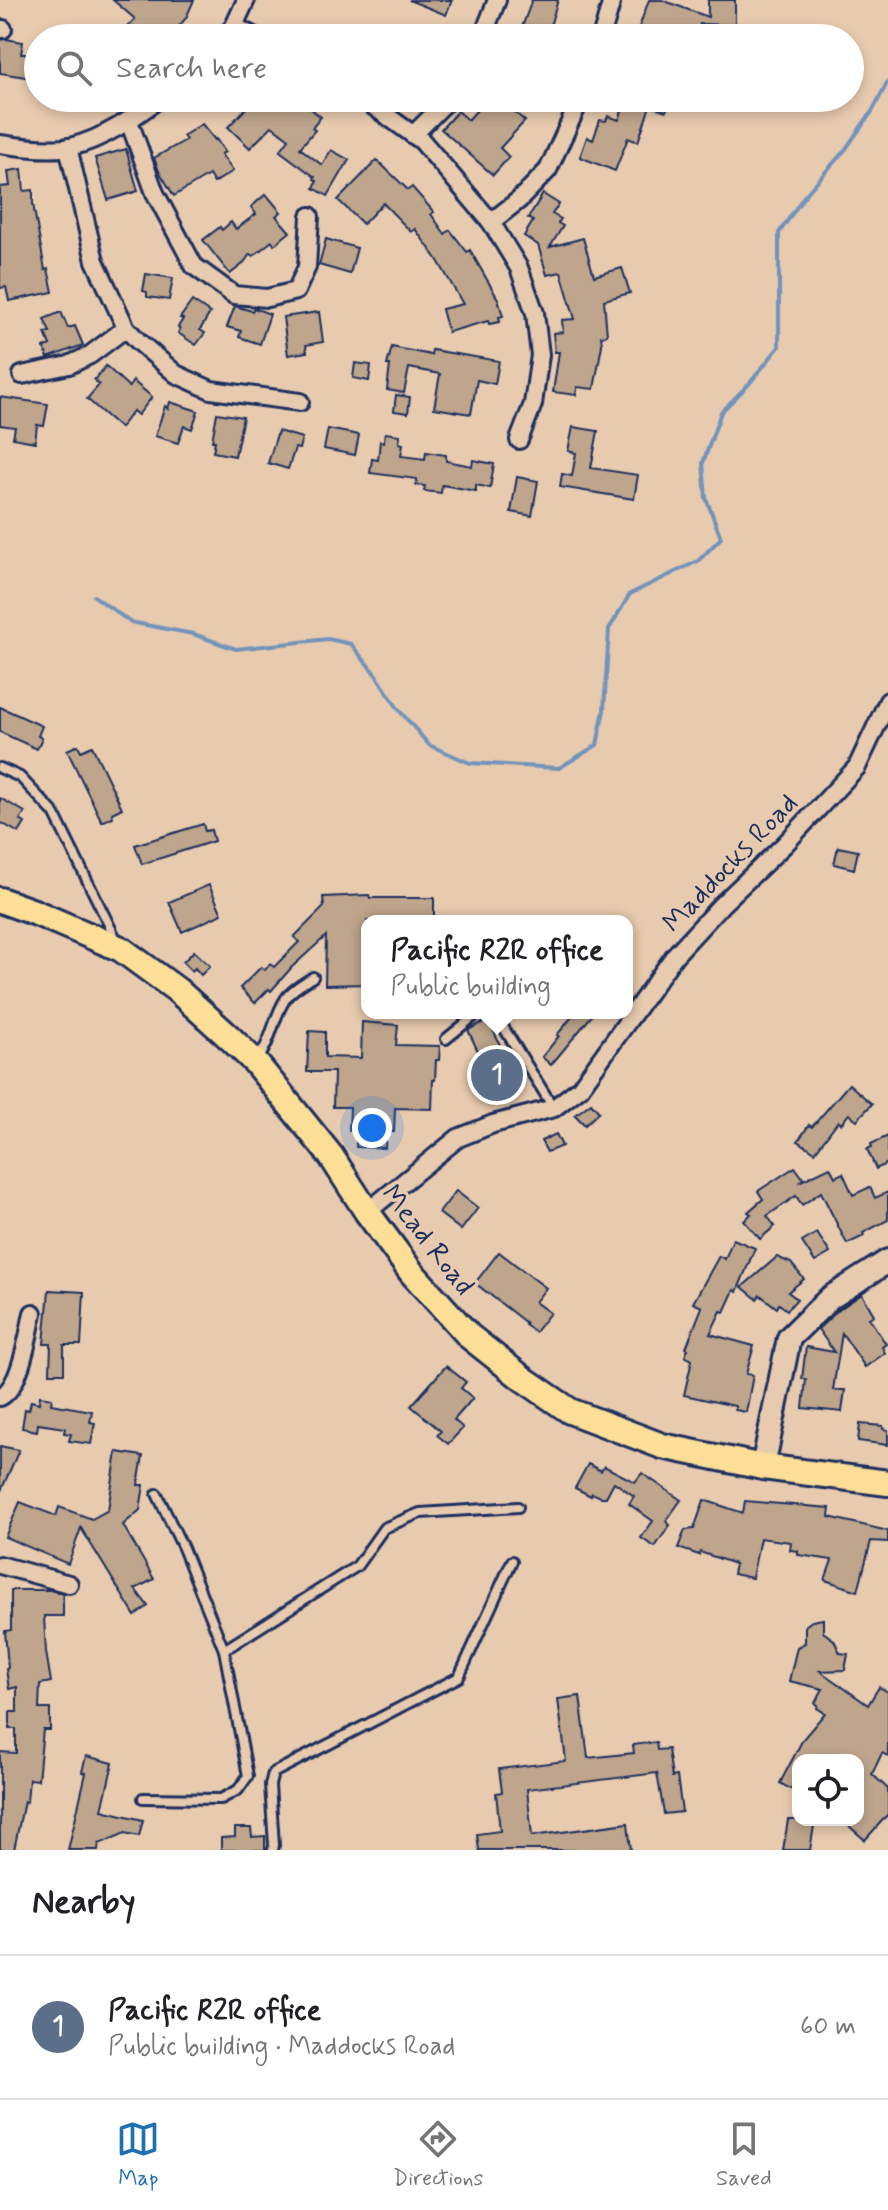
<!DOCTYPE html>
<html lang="en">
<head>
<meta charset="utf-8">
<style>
  :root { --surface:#fff; --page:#f6f6f6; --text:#202124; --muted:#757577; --line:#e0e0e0; --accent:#1f6fb2 }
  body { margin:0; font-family:Mynerve,sans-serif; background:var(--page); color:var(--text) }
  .controls { position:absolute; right:24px; bottom:24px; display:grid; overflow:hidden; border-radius:16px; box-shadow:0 4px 12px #0003 }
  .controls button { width:72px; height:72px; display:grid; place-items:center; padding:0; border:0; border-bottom:2px solid var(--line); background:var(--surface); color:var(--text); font:40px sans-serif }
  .you { position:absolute; left:372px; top:1128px; width:28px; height:28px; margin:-20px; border:6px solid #fff; border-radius:50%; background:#1a73e8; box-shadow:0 0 0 12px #1a73e833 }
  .badge { display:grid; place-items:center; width:52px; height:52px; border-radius:50%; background:var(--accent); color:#fff; font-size:26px; font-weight:700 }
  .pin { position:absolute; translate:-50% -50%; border:4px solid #fff; box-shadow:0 2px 8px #0006 }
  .popup { position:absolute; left:361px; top:915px; width:272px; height:104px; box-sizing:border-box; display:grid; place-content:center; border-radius:16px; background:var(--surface); filter:drop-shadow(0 2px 6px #0005); font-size:26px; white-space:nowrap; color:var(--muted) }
  .popup b { font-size:30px; color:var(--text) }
  .popup::after { content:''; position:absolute; left:50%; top:100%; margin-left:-16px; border:16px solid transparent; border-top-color:var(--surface) }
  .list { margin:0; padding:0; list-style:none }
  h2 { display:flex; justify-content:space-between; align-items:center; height:104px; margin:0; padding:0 32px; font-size:34px }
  h2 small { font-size:26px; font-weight:400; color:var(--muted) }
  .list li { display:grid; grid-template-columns:52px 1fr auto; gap:24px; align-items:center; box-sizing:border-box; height:144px; padding:0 32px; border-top:2px solid var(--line) }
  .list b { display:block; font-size:30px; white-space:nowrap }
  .list p { margin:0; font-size:26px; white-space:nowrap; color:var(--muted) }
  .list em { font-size:26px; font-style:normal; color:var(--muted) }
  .icon { flex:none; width:44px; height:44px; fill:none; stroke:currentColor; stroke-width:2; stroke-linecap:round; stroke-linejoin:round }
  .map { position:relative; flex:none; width:888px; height:1850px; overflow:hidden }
  .search { position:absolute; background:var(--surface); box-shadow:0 4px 12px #0003; left:24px; right:24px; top:24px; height:88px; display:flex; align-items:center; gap:20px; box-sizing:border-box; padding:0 28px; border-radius:44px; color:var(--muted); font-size:30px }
  .sheet { height:248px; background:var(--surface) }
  nav { display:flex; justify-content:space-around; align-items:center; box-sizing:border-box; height:112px; border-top:2px solid var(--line); background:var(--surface); font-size:22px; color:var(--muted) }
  nav a { display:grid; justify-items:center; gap:4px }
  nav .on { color:var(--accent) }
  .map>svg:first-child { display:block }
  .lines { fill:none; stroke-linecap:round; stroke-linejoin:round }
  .stream { stroke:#7393ba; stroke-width:4 }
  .building { fill:#bea58c; stroke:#1b2f5e; stroke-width:2 }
  .service-casing { stroke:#1b2f5e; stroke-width:14 }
  .minor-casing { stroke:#1b2f5e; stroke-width:22 }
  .secondary-casing { stroke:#1b2f5e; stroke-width:28 }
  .primary-casing { stroke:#1b2f5e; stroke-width:30 }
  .service { stroke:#e8cbaf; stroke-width:8 }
  .minor { stroke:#e8cbaf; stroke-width:16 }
  .secondary { stroke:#e8cbaf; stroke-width:22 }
  .primary { stroke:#fdde96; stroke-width:24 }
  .labels { text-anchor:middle; stroke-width:7; stroke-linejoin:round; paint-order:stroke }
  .street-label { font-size:28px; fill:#1b2f5e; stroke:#e8cbaf }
</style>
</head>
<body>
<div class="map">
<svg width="888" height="1850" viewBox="0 0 888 1850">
  <rect width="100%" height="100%" fill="#e8cbaf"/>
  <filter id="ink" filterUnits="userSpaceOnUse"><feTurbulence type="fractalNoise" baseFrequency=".0125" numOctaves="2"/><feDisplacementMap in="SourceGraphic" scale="16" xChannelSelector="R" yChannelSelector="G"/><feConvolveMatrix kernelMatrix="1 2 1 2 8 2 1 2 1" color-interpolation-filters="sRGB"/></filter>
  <g filter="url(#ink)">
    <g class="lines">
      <polyline class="stream" points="94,596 130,622 193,634 236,649 328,639 351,644 376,675 399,710 429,745 470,763 559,768 597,745 604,710 609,629 630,594 698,561 721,538 706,498 703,463 721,412 749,384 779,347 779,233 805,195 845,150 873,110 888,81"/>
    </g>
    <g class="building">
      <polygon points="113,0 194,0 186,18 169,38 115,38 135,19"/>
      <polygon points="409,0 452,0 446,15"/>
      <polygon points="532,0 558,0 550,26 578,36 578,38 518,38"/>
      <polygon points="649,0 662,0 708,17 708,0 735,0 735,25 700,24 698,31 688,28 685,38 635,38"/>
      <polygon points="6,39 23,42 21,54 38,54 38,79 0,73 0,40"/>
      <polygon points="256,98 298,98 321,117 312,128 315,130 300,148 322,165 331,150 349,160 328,196 314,188 317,181 314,179 315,177 280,151 289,139 272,126 250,148 228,127"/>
      <polygon points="488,98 498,98 525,121 500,148 509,157 493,175 441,129 458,111 468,120"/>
      <polygon points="626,98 671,98 666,111 650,106 638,142 628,138 615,171 580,157 587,137 593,140 600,120 606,121 608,116 619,120"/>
      <polygon points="202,124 215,140 216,139 225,152 221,154 233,171 214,183 209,175 174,196 159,171 154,158 186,140 183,136"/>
      <polygon points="126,149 138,191 108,200 95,158"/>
      <polygon points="377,160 408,190 412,187 434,212 431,214 445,234 450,230 467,252 470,250 498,299 503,316 499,317 500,322 489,324 488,321 448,332 442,309 463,304 437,259 415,229 411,232 383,203 363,224 338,200"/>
      <polygon points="22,169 24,191 33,190 33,204 45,270 48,269 53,292 9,301 6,287 0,288 0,187 10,186 8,171"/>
      <polygon points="266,194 281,212 276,216 290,232 274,245 272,241 253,256 250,254 243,264 230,274 203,240 220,227 222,230 231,222 236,229 256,214 251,207"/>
      <polygon points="543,194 559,204 552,214 561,219 558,223 563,226 550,247 583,238 594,276 622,268 630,293 604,300 607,335 601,336 602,345 594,389 577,387 576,395 553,392 559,352 555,352 553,333 563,332 562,320 575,319 561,272 547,275 538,245 524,236 533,221 528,218"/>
      <polygon points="326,239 357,248 350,274 319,265"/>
      <polygon points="146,274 173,278 169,300 147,297 147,292 143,291"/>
      <polygon points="192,301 210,313 200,330 205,333 196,345 178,333 180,329 178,327 183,319 180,318"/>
      <polygon points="235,306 252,311 254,308 270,314 260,344 239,337 241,331 227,327"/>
      <polygon points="61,312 68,328 75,326 83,345 48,358 44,348 50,345 45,333 50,332 44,319"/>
      <polygon points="319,312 323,342 306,345 307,352 288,355 283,317"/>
      <polygon points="392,347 431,355 432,350 499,361 495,384 477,380 471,414 434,408 440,374 409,368 404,393 387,390 390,365 387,365"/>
      <polygon points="355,363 371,365 369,381 353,378"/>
      <polygon points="106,366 129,387 133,381 152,397 138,415 133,411 120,428 87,399 99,385 94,380"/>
      <polygon points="396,395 410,397 408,413 394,411"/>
      <polygon points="0,397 48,404 44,426 37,425 35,442 13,438 15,427 0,425"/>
      <polygon points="170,402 198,411 192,429 184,426 178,443 155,436 165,406 168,409"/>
      <polygon points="217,413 243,417 235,456 213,452 215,441 212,441"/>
      <polygon points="573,427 598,431 591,468 638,475 634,499 560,487 562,474 572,476 576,453 568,451"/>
      <polygon points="328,429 359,435 355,455 324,449"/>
      <polygon points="278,431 302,438 299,449 295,448 288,469 268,463"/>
      <polygon points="385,433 400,435 399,443 403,444 401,456 425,459 426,452 446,455 446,461 472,466 473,460 494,464 490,488 476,485 476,491 442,485 441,493 424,491 425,486 416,485 417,479 370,473 372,459 378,460 380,441 384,442"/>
      <polygon points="517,477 538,481 532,516 511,512"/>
      <polygon points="0,707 42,726 38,736 42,738 37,749 0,732"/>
      <polygon points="78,745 81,751 92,746 122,808 112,813 113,817 102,822 67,750"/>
      <polygon points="0,798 25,812 20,820 25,823 19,833 0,822"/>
      <polygon points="203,824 205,831 211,830 214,841 142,864 135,845"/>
      <polygon points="838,847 858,851 854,869 834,864"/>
      <polygon points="209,885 222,914 182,932 169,902"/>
      <polygon points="369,895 370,898 434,898 434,921 367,921 367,984 325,985 326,936 292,967 271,991 269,989 255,1003 240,988 261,967 265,970 270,964 274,967 299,942 294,937 324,907 323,897"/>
      <polygon points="194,951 210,966 201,975 195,968 192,971 183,962"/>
      <polygon points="575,1013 594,1013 551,1065 542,1057 559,1036 557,1035"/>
      <polygon points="487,1020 491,1025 516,1081 496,1090 468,1030"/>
      <polygon points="362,1022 398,1025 396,1045 440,1046 439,1060 436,1060 435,1080 433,1080 432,1109 395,1108 394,1132 386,1131 385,1148 356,1147 357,1130 349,1130 350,1107 333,1107 334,1072 307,1072 309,1031 325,1032 325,1057 361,1058"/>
      <polygon points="849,1084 872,1104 857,1120 849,1114 841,1124 838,1121 815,1152 798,1141 809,1125 812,1127"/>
      <polygon points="591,1103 599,1112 585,1125 575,1115"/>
      <polygon points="556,1134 562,1146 547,1152 541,1141"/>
      <polygon points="888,1136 888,1163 876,1169 867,1149 872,1147 871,1144"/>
      <polygon points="795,1167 803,1178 801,1181 830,1167 835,1177 843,1173 853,1195 870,1187 875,1198 888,1192 888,1220 863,1233 864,1236 847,1244 821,1192 802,1205 796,1196 767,1216 775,1226 760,1239 744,1221 751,1214 748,1212 763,1199 758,1191"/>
      <polygon points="456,1191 478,1208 461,1230 439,1213"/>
      <polygon points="817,1233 830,1253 815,1262 802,1242"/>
      <polygon points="733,1239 755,1248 737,1292 734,1290 724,1312 721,1311 710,1334 754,1346 746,1374 753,1375 746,1412 735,1410 735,1406 684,1395 692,1360 685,1356 688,1349 686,1348 702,1307 693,1303 719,1256 725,1259"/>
      <polygon points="499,1252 546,1288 535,1302 550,1313 535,1332 525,1325 526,1323 475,1283"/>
      <polygon points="777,1257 791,1263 804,1279 788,1292 797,1299 787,1310 779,1304 777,1308 760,1295 757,1299 742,1287"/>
      <polygon points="49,1290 84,1292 81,1345 64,1345 64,1373 50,1373 51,1344 44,1344"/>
      <polygon points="862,1294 874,1315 869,1318 886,1344 882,1347 885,1353 865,1367 842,1333 833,1390 845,1390 842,1412 803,1408 806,1379 802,1379 806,1347 834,1352 818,1329 837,1311"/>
      <polygon points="446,1366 466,1382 461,1388 473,1398 454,1420 463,1428 448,1444 437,1435 441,1431 411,1406"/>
      <polygon points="40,1396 52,1398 51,1404 92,1411 90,1422 95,1423 91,1444 69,1441 71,1434 64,1433 65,1428 38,1424 37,1431 22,1428 25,1409 29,1410 31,1401 39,1403"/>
      <polygon points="860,1424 883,1426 883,1429 888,1430 888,1445 858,1441"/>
      <polygon points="0,1446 19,1450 0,1493"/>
      <polygon points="117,1452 143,1456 138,1485 144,1485 140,1510 123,1525 154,1579 135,1589 148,1606 135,1616 81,1528 68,1564 5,1537 20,1502 56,1516 59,1507 92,1519 108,1510"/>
      <polygon points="588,1464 601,1471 604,1466 635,1482 642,1473 681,1500 666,1521 670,1525 655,1547 641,1538 653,1521 629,1504 634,1496 614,1482 606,1497 601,1497 592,1493 591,1496 575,1488"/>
      <polygon points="704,1500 743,1513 745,1501 830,1508 829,1517 888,1531 888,1542 871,1541 858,1591 825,1580 832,1560 798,1555 798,1551 790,1550 791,1542 760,1538 752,1578 733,1574 735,1564 700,1552 699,1555 678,1548 685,1530 694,1529"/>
      <polygon points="11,1590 50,1590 63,1594 63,1616 44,1616 46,1652 51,1682 40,1684 39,1709 50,1709 50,1730 43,1730 38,1780 29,1779 27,1802 24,1801 14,1850 0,1850 0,1752 16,1753 16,1729 10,1729 10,1712 17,1712 17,1687 9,1689 6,1669 8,1668 5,1631 11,1630"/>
      <polygon points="823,1619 823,1632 834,1640 840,1653 848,1654 845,1670 820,1671 868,1705 879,1687 888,1692 888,1756 882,1753 872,1774 888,1789 888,1814 865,1840 842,1820 858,1822 858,1760 798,1760 798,1793 780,1783 803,1739 825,1713 817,1708 818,1705 815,1703 823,1689 789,1681 797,1647 805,1643 805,1626 812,1621"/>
      <polygon points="580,1696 588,1758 634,1753 633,1745 656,1742 657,1750 668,1749 672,1777 677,1776 682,1812 664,1814 657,1773 527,1789 532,1836 628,1823 631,1850 479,1850 477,1834 500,1831 496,1793 502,1792 499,1769 566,1761 558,1699"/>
      <polygon points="86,1756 113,1763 102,1810 143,1820 139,1836 125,1833 99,1844 98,1850 68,1850 86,1773 82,1772"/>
      <polygon points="788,1820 815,1820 810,1850 783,1850"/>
      <polygon points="235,1828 251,1828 252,1837 265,1836 265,1850 221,1850 221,1838 235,1837"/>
    </g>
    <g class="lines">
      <defs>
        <g id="service">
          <polyline points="0,768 20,777 54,813 117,941"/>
          <polyline points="489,1013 502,1025 553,1107"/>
          <polyline points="446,1039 478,1013"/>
          <path d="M258,1059c14,-18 15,-42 28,-61 6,-9 18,-15 27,-21"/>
          <polyline points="157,1494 183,1548 224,1650"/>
          <polyline points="143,1798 221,1799 238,1790 248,1776 224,1650 357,1566 384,1528 420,1513 518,1507"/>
          <polyline points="273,1850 274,1845 270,1785 273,1773 459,1677 512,1561"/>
        </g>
        <g id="minor">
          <polyline points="234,26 257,38"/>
          <polyline points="0,29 3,29"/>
          <polyline points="224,38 234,26 246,0"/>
          <polyline points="482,38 497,0"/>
          <polyline points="601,38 611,4"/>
          <polyline points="362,98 422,141 491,222 519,268 535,313 540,355 533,404 519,440"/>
          <polyline points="129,121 155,193 194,266 234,295 267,298 296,291 307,267 310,216"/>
          <polyline points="413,135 450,98"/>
          <path d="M0,144c20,3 50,7 70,3 34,-8 63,-29 90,-49"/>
          <polyline points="68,147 95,261 126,328 138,341 176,374 211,390 300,402"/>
          <polyline points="491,222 519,200 548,170 581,98"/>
          <polyline points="22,375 69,365 90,355 126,328"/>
          <polyline points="367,1212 458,1138 493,1124 554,1108 580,1088 675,955 722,904 785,844 857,767 888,701"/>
          <path d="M0,1397c21,-10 28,-62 33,-84"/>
          <polyline points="0,1565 69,1584"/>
        </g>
        <polyline id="secondary" points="763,1467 789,1338 830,1298 888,1261"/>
        <polyline id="primary" points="0,900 34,912 121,949 177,990 229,1037 255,1062 331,1156 367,1212 412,1273 469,1336 522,1378 570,1411 662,1446 763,1467 888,1483"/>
      </defs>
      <use href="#service" class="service-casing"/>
      <use href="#minor" class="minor-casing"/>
      <use href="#secondary" class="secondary-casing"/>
      <use href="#primary" class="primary-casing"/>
      <use href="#service" class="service"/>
      <use href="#minor" class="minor"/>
      <use href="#secondary" class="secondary"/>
      <use href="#primary" class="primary"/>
    </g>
  </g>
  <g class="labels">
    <g class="street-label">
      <text transform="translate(729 862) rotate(-46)" y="10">Maddocks Road</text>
      <text transform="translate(429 1239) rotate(52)" y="10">Mead Road</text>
    </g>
  </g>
</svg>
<div class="controls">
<button><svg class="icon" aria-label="locate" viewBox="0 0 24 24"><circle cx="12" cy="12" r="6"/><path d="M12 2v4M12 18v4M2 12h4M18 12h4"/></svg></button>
</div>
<div class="you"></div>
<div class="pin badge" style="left:497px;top:1075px;background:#5c6f8a">1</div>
<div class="popup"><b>Pacific R2R office</b>Public building</div>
<div class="search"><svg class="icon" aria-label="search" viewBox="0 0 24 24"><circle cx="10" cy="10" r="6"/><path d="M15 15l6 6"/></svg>Search here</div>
</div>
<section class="sheet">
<h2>Nearby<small></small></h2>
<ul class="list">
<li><span class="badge" style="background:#5c6f8a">1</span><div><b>Pacific R2R office</b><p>Public building · Maddocks Road</p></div><em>60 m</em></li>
</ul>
</section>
<nav>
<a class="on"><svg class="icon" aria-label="map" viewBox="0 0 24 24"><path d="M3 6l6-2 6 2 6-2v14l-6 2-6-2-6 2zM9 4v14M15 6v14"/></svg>Map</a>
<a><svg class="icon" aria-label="directions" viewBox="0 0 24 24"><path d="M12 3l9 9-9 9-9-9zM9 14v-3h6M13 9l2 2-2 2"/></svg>Directions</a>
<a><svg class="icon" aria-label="saved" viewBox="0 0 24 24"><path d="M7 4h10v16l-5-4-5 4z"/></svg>Saved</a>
</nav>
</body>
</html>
